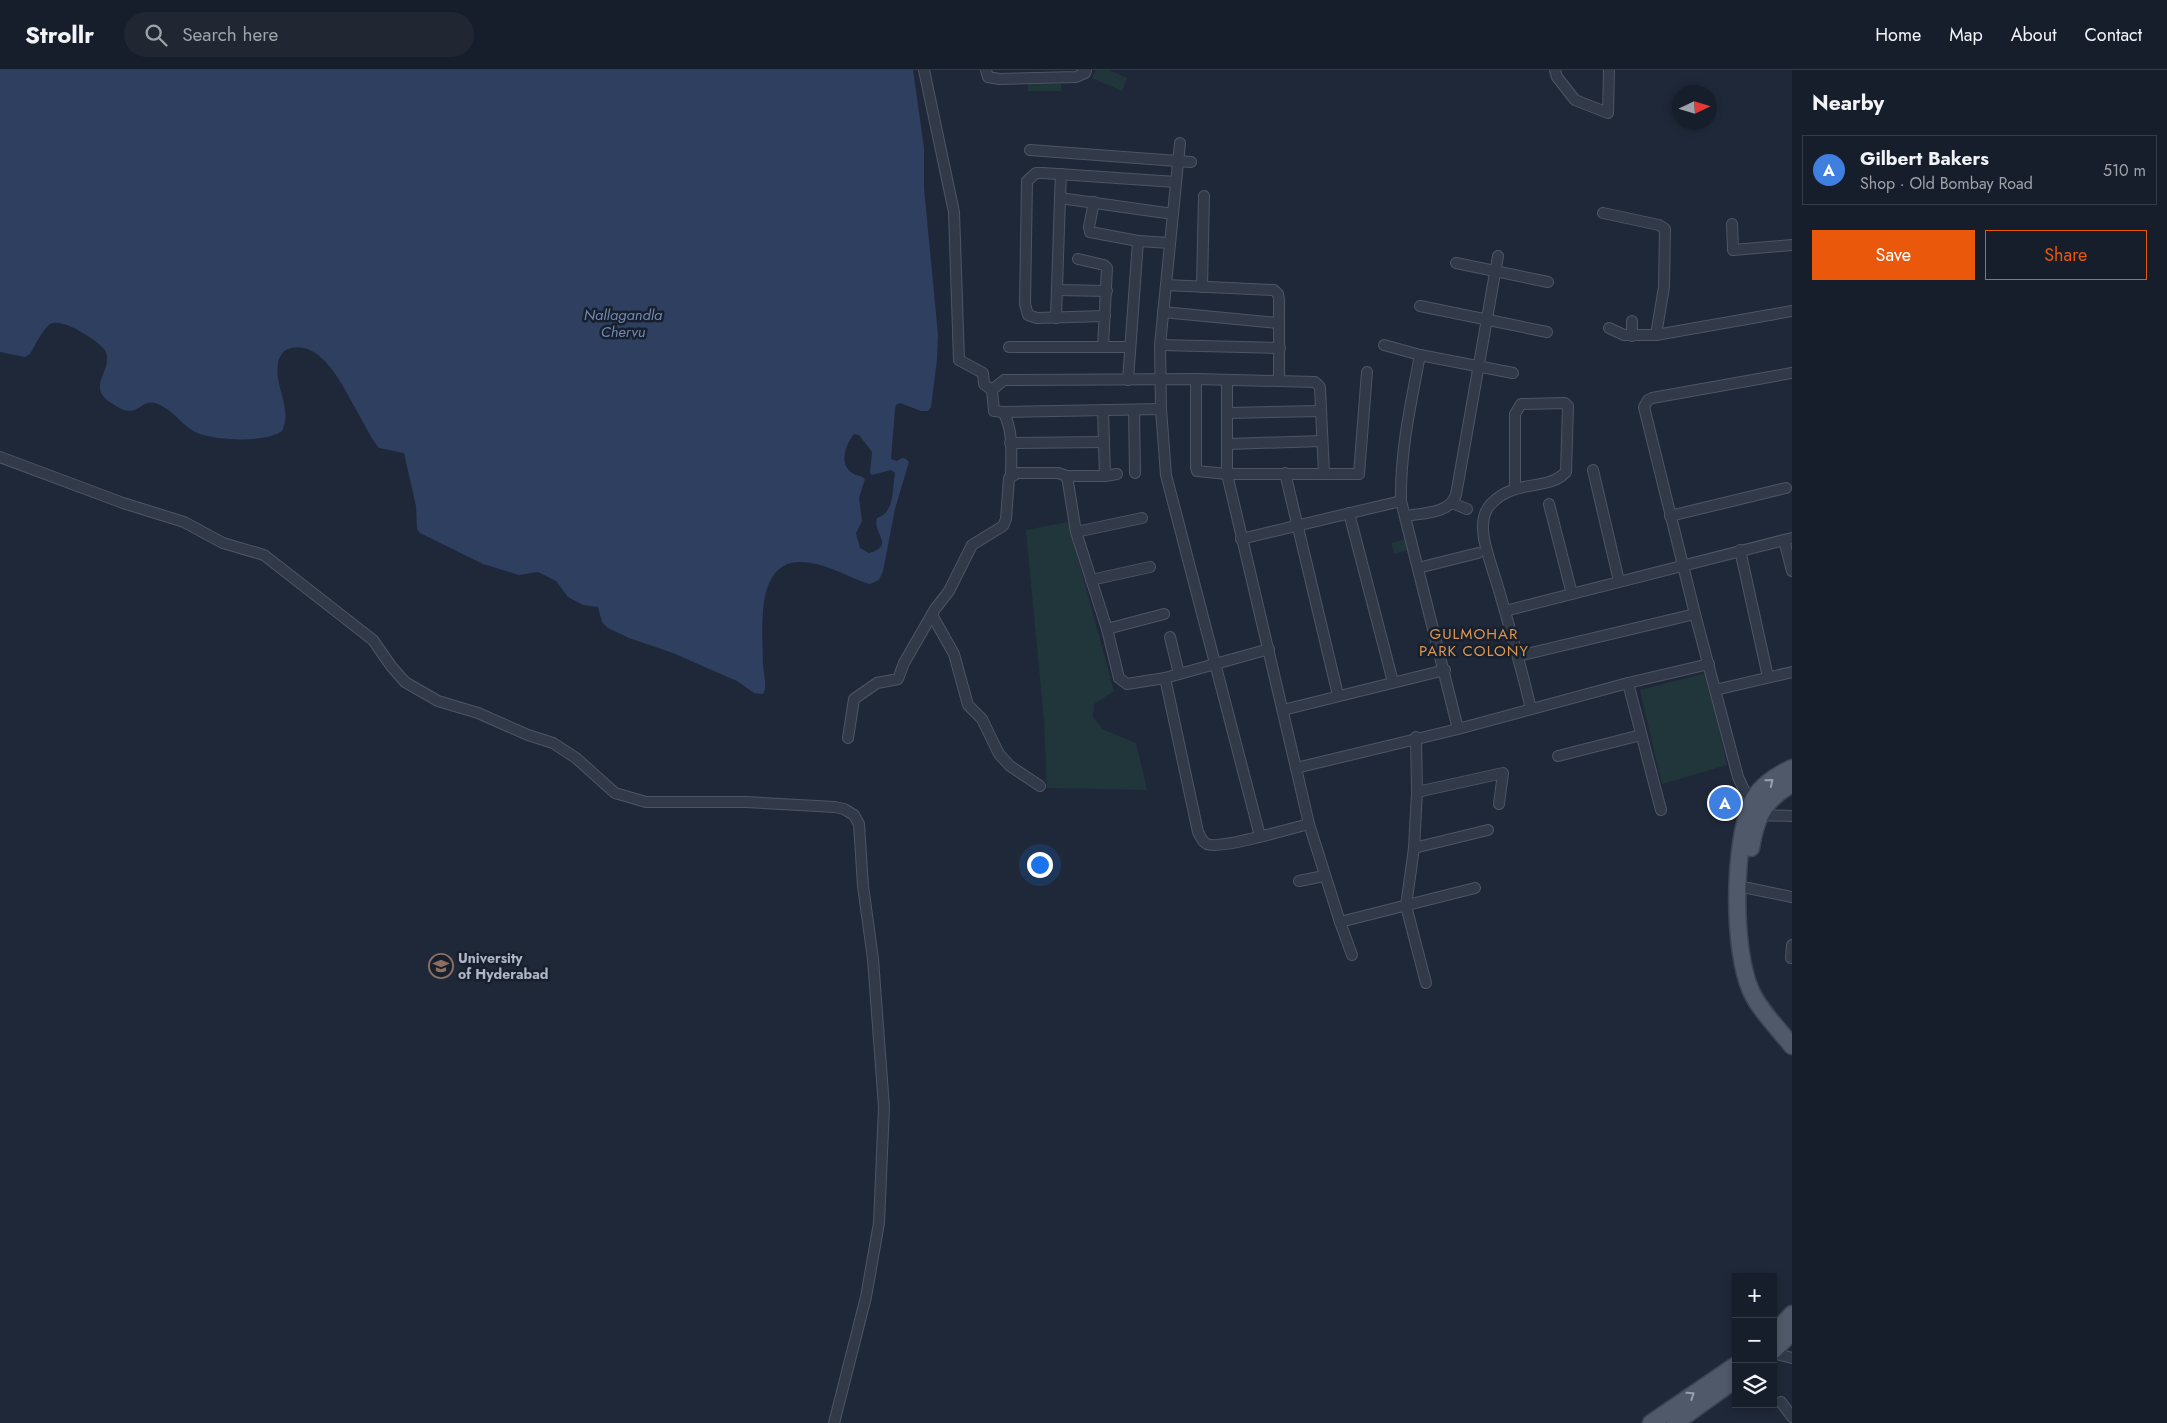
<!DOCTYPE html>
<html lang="en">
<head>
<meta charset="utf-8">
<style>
  :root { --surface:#171e2b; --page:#202733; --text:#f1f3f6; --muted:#9ea2a9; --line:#363c47; --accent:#ea580c }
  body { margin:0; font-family:Jost,sans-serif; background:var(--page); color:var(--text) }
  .controls { position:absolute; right:15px; bottom:15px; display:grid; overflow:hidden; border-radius:0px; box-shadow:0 2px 8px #0003 }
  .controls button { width:45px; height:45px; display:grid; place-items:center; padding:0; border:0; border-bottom:1px solid var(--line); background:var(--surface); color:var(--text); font:25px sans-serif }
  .compass { position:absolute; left:1672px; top:15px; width:45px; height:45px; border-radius:50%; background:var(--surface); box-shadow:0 2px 8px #0003; rotate:86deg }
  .you { position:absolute; left:1039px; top:794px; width:18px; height:18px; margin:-12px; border:4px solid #fff; border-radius:50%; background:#1a73e8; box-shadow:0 0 0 8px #1a73e833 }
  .badge { display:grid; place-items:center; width:32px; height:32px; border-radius:50%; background:var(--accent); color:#fff; font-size:16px; font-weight:700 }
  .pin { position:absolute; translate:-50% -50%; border:2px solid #fff; box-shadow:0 1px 5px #0006 }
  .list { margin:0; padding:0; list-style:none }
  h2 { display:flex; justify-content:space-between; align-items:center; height:65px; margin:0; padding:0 20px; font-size:21px }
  h2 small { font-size:16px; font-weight:400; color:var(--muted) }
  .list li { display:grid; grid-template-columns:32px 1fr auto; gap:15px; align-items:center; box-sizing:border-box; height:70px; margin:0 10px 10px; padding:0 10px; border:1px solid var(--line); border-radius:0px }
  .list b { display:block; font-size:19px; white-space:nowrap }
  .list p { margin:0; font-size:16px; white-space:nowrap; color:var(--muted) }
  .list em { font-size:16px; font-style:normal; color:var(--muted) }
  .actions { display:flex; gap:10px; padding:15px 20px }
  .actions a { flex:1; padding:11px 0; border:1px solid var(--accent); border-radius:0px; text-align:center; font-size:18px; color:var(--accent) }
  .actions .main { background:var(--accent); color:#fff }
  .icon { flex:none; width:28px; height:28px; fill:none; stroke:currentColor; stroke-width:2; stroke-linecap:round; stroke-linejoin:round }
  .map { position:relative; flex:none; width:1792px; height:1353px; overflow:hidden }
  header { display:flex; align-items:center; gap:30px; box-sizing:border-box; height:70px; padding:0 25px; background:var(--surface); border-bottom:1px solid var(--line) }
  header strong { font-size:24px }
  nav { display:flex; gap:28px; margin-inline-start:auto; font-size:18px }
  .search { width:350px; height:45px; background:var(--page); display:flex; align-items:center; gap:12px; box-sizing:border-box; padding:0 18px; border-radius:28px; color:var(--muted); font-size:19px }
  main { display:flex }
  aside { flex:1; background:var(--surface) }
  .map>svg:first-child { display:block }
  .green { fill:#21363b }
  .water { fill:#2f3f60; fill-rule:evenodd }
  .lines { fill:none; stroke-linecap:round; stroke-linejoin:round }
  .street-casing { stroke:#4d5565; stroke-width:12 }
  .primary-casing { stroke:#3c4353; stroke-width:19 }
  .street { stroke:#323a4a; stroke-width:10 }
  .primary { stroke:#50596a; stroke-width:16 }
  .oneway { stroke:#969eb0 }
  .labels { text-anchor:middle; stroke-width:5; stroke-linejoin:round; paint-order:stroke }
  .poi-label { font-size:14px; font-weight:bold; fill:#adb5c7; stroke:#18202e; text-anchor:start }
  .water-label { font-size:15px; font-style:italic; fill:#7288b2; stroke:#18202e }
  .neighbourhood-label { font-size:15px; letter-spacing:1px; fill:#dc9852; stroke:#18202e }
</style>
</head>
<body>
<header>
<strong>Strollr</strong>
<div class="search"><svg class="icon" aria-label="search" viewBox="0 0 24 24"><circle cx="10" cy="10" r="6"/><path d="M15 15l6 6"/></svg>Search here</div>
<nav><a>Home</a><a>Map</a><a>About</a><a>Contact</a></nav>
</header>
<main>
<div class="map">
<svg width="1792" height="1353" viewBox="0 0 1792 1353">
  <rect width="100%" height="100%" fill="#1f2839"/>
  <g class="green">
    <polygon points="1096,0 1109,0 1127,8 1122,21 1092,8"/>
    <rect x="1028" y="14" width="33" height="7"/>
    <polygon points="1068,452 1114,621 1094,634 1093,647 1102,659 1136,673 1147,720 1047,718 1044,651 1026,460"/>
    <polygon points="1405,469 1408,480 1394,484 1391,473"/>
    <polygon points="1707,603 1727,695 1662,714 1640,620"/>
  </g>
  <path class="water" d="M0,0h913l11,78v40l14,147 -1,25 -6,47 -3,4h-7l-21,-8 -4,2 -1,4 -4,50 6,2 5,-3 4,1 3,3 -14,47 -12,62 -4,9 -9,4 -7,-2c-20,-8 -43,-21 -65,-20 -44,2 -35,72 -35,102 0,9 5,22 0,30l-9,-1 -17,-12 -14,-6 -50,-22 -44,-15 -21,-10 -6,-6 -4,-15 -15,-2 -15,-8 -12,-16 -18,-9 -19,3 -36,-11 -63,-31 -3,-4 -1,-23 -12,-53 -25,-5c-9,-11 -14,-23 -21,-35 -13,-23 -35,-73 -67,-65 -8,2 -12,8 -13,16 -4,23 15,44 4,67 -16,12 -69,10 -87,1 -13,-7 -21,-21 -37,-28 -19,-8 -19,19 -45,0 -3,-2 -7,-4 -9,-7 -13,-15 10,-29 1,-47 -8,-10 -43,-33 -55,-26 -8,6 -15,22 -20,30l-5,3 -25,-5zM854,364l5,1 13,17 -2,21 2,2 19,-5 4,3c-3,17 0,39 -18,45 -5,16 19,27 -8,35l-9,-5 -4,-15 6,-12 -3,-23 6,-19c-4,-4 -7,-3 -11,-5 -16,-8 -9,-29 0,-40z"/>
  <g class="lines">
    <defs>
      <g id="street">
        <polyline points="924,0 954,142 959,290 983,303 984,314 992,320"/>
        <polyline points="986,0 988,7 999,9 1076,7 1085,3 1086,0"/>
        <polyline points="1555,0 1557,7 1575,30 1608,43 1609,0"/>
        <polyline points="1180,73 1160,275 1161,339 1166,405 1260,766"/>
        <polyline points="1030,80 1191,92"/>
        <polyline points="1060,128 1061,104"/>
        <polyline points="1094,132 1089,157 1090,162 1138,171 1128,310"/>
        <polyline points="1603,143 1659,155 1665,159 1664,217 1656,265"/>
        <polyline points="1732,154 1733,180 1792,175"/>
        <polyline points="1138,171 1170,173"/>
        <polyline points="1078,189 1104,195 1107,198 1103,277"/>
        <polyline points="1456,193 1548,212"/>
        <polyline points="1166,215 1274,220 1278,224 1279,229 1279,311"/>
        <polyline points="1202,217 1204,126"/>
        <polyline points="1057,220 1107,221"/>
        <polyline points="1420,236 1547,262"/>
        <polyline points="1163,242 1278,253"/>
        <polyline points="1105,246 1037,248 1028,245 1025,234 1027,111 1036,103 1043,103 1176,112"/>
        <polyline points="1056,248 1060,128 1173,144"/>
        <polyline points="1609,258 1624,265 1656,265 1792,241"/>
        <polyline points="1632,266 1632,251"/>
        <polyline points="1160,275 1280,278"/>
        <polyline points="1384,275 1420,285 1513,303"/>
        <polyline points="1009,277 1130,277"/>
        <path d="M1420,285c-9,48 -20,96 -19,146l57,228"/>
        <polyline points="1196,309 1196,398 1197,401 1227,404 1359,404 1367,302"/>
        <polyline points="1227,310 1227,404 1296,698"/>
        <polyline points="1134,340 1135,403"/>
        <polyline points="1003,342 1161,339"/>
        <polyline points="1228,343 1321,341"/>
        <polyline points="1010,373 1104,372"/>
        <polyline points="1228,374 1322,371"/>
        <polyline points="0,387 123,433 184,452 223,473 264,485 373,570 391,596 405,612 438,631 478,643 528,665 553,673 576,688 615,723 646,732 746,732 835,737 844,739 854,745 859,754 863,816 873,889 884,1037 879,1153 866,1227 834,1353"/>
        <polyline points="1593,400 1619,511"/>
        <polyline points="1285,403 1338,625"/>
        <path d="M1011,406c0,-20 3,-46 -8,-64l-9,-1 -2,-21 12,-10 192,-1 119,3 5,5 4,87"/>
        <polyline points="1067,406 1076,462 1107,559 1119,608 1127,614 1165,608 1269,579"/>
        <polyline points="1105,406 1117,404"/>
        <path d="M1515,418v-74l6,-10 44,-1 3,3 -2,66c-19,20 -51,6 -75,32 -9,9 -9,23 -7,35 4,19 11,37 16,55 11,38 22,76 31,115"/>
        <polyline points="1452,433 1467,439"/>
        <polyline points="1549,434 1572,524"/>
        <polyline points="1349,443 1393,612"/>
        <path d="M1405,446c18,-3 44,-2 51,-21l42,-239"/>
        <polyline points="1670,446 1786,418"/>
        <polyline points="1076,462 1142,448"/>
        <polyline points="1241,469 1401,431"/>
        <polyline points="1784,470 1792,501"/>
        <polyline points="1740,480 1768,607"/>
        <polyline points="1418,498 1478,483"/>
        <polyline points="1091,510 1150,497"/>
        <polyline points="1505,541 1792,468"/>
        <polyline points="932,545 954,584 968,635 982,649 999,684 1010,696 1040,716"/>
        <polyline points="1107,559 1164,544"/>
        <polyline points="1170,567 1179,604"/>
        <polyline points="1518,586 1695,544"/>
        <path d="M1165,608l33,154c3,5 4,10 9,12 13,6 85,-16 102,-20"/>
        <polyline points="1628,613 1661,740"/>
        <polyline points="1715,620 1792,602"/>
        <polyline points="1283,640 1445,600"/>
        <polyline points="1416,667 1417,722 1414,778 1406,836 1426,913"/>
        <polyline points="848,668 854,629 877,613 898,609 904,593 935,539 949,521 972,475 1003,456 1006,449 1009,408 1018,403 1058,403 1067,406 1105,406 1103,341"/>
        <polyline points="1558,686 1641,665"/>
        <polyline points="1417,722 1503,703 1499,734"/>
        <polyline points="1752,730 1744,720 1738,707 1695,544 1644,337 1648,330 1652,328 1792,303"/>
        <polyline points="1758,745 1792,746"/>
        <polyline points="1414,778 1488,760"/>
        <polyline points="1299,811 1324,806"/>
        <polyline points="1475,818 1340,852 1309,754 1296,698 1458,659 1628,613 1709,594"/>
        <polyline points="1748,818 1792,827"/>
        <polyline points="1340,852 1352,885"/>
        <polyline points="1791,888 1792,875"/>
        <polyline points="1773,1283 1792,1288"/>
        <polyline points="1781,1332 1792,1347"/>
      </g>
      <g id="primary">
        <path d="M1792,698c-15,7 -33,19 -40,34 -19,41 -20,147 -1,189 9,20 27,37 41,55"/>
        <path d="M1751,778c5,-31 13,-48 41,-64"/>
        <polyline points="1773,1265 1792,1244"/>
        <polyline points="1773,1281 1792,1262"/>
        <polyline points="1651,1353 1736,1295"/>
        <polyline points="1675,1353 1736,1309"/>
      </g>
    </defs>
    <use href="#street" class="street-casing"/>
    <use href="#primary" class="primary-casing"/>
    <use href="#street" class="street"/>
    <use href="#primary" class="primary"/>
  </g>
  <defs><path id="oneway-chevron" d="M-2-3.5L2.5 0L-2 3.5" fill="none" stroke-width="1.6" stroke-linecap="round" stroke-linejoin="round" transform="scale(1.25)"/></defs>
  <g class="oneway">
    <use href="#oneway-chevron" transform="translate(1770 712) rotate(-39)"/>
    <use href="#oneway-chevron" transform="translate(1691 1325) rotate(-34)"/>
  </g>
  <defs>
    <symbol id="university-ring" viewBox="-11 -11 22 22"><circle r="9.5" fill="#18202e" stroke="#8d6e63" stroke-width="1.5"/><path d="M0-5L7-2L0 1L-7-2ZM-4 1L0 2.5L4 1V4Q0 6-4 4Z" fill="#8d6e63"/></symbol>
  </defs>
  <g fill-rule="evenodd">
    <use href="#university-ring" x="427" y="882" width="28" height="28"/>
  </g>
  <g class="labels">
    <g class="poi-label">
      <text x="458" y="893">University<tspan x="458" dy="16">of Hyderabad</tspan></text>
    </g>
    <g class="water-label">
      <text x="623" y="250">Nallagandla<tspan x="623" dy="17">Chervu</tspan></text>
    </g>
    <g class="neighbourhood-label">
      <text x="1474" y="569">GULMOHAR<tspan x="1474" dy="17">PARK COLONY</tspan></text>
    </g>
  </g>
</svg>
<div class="controls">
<button>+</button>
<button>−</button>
<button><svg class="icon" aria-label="layers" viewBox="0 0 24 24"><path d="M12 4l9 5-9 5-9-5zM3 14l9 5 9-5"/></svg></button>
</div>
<svg class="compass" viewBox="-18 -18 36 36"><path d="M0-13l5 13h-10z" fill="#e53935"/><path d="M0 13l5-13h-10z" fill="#9ea2a9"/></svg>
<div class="you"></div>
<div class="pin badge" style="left:1725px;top:733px;background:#3f7fe0">A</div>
</div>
<aside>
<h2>Nearby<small></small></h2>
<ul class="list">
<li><span class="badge" style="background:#3f7fe0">A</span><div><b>Gilbert Bakers</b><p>Shop · Old Bombay Road</p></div><em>510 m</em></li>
</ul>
<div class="actions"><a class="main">Save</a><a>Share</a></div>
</aside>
</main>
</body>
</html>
